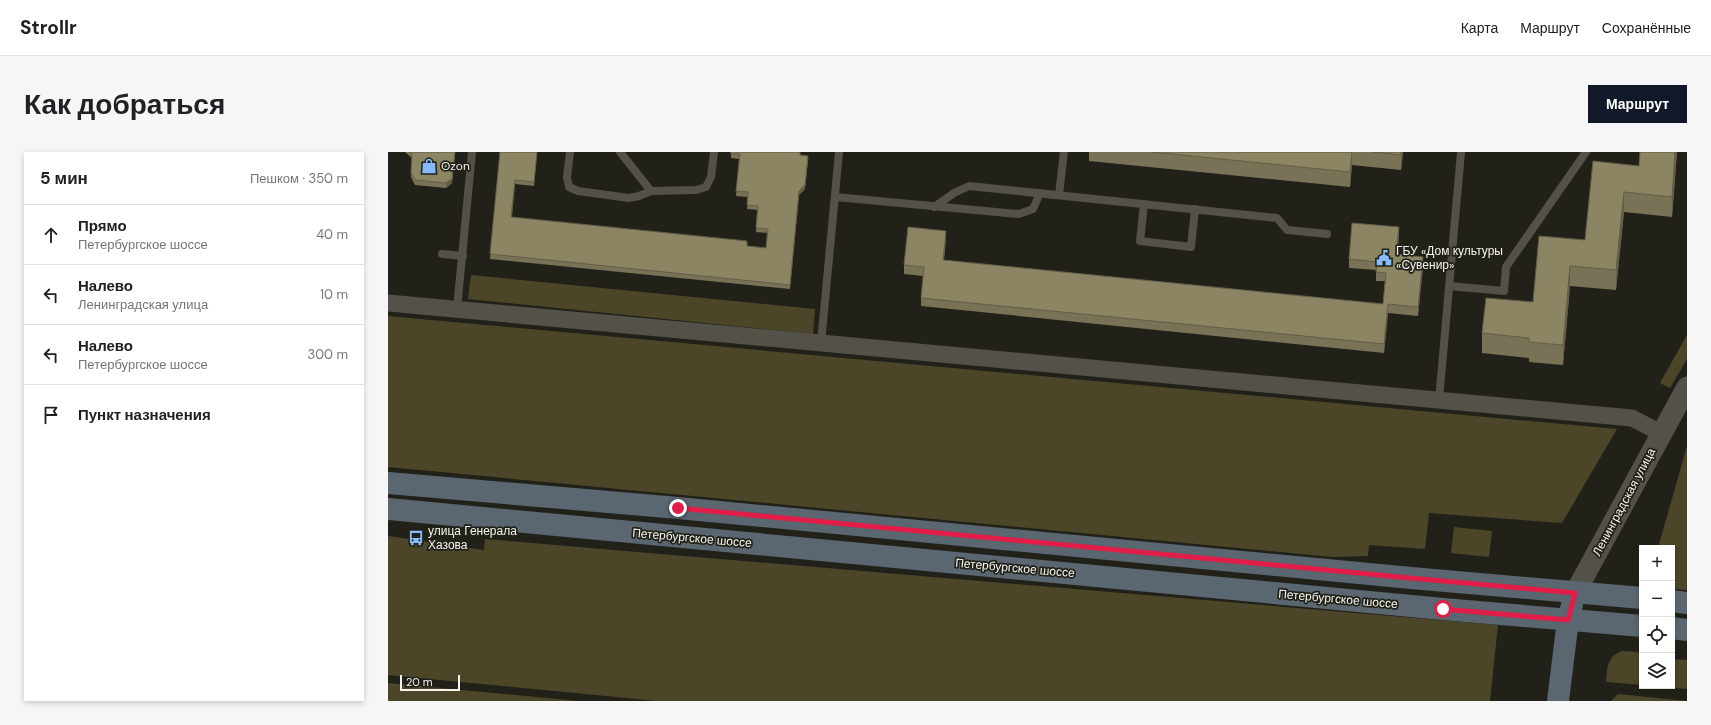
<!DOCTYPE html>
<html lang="ru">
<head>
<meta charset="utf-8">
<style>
  :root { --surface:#fff; --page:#f6f6f6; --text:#202124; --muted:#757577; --line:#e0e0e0; --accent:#111827 }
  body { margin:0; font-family:"DM Sans",sans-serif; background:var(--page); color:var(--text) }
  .controls { position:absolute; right:12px; bottom:12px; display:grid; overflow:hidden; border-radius:0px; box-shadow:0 2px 6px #0003 }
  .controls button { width:36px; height:36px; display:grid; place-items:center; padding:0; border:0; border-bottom:1px solid var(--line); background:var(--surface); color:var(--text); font:20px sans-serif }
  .scale { position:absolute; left:12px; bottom:10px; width:60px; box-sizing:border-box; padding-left:4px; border:2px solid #f4f3ee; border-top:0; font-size:11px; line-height:14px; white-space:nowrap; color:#f4f3ee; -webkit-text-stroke:3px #222119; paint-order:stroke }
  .stop { position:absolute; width:12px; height:12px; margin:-9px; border:3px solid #e11d48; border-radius:50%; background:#fff }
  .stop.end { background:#e11d48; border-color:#fff; box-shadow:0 1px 4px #0008 }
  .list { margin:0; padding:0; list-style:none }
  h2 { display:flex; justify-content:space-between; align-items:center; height:52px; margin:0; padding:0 16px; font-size:17px }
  h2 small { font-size:13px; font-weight:400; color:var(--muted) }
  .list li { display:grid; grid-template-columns:26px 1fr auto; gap:12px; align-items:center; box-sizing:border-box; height:60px; padding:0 16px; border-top:1px solid var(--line) }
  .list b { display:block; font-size:15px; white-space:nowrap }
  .list p { margin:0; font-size:13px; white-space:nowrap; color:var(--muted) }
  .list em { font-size:13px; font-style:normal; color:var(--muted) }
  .icon { flex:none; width:22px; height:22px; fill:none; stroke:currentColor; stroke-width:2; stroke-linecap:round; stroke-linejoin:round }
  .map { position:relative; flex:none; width:1299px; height:549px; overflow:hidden; border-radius:0px }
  header { display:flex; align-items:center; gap:24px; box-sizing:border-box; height:56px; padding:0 20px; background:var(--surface); border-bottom:1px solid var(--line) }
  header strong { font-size:19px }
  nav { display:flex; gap:22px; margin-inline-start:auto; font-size:14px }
  .intro { display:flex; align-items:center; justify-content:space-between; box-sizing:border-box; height:96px; padding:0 24px }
  h1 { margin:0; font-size:28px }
  .button { padding:10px 18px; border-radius:0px; background:var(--accent); color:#fff; font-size:14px; font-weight:700 }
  main { display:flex; gap:24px; padding:0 24px }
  aside { flex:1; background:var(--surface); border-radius:0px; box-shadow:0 2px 6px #0003 }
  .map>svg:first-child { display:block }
  .green { fill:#4b4628 }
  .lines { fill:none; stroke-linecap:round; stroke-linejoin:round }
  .service { stroke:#535148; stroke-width:8 }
  .minor { stroke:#535148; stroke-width:17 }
  .tertiary { stroke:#535148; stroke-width:21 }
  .secondary { stroke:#5a6670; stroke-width:22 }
  .wall { fill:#787256 }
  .shaded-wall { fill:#625d46 }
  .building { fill:#8c8564; stroke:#625d46 }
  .route { stroke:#e11d48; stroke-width:5 }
  .labels { text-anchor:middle; stroke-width:3.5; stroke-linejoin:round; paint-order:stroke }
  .poi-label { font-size:12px; fill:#f4f3ee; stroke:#222119; text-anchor:start }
  .street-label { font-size:12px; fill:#f4f3ee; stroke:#222119 }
</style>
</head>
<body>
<header>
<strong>Strollr</strong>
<nav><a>Карта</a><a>Маршрут</a><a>Сохранённые</a></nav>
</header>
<div class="intro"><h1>Как добраться</h1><a class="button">Маршрут</a></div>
<main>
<aside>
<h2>5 мин<small>Пешком · 350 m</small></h2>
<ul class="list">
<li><svg class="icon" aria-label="ahead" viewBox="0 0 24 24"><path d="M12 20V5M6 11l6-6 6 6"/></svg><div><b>Прямо</b><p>Петербургское шоссе</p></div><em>40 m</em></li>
<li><svg class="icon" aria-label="left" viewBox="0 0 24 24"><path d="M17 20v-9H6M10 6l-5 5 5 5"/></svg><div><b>Налево</b><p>Ленинградская улица</p></div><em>10 m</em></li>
<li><svg class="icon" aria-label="left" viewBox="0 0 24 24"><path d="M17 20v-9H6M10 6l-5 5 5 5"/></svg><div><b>Налево</b><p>Петербургское шоссе</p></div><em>300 m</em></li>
<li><svg class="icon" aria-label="arrive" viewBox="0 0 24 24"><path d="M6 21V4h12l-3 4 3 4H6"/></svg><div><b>Пункт назначения</b></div></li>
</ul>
</aside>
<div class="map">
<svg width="1299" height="549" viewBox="0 0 1299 549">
  <rect width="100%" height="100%" fill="#222119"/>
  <g class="green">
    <polygon points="83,123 427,157 425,182 80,147"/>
    <polygon points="0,164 1229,277 1174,371 1041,361 1037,397 981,393 980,404 945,405 0,315"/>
    <polygon points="1299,183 1299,207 1282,236 1272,231"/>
    <polygon points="1299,294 1299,438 1284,437 1284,396 1270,396"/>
    <polygon points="1066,375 1104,379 1101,405 1063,401"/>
    <polygon points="0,384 96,398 97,387 1110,473 1102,549 269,549 0,523"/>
    <path d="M1234,499l20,1v33l-36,-3c1,-14 1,-26 16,-31z"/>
    <polygon points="1284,507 1299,508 1299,537 1276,535 1276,534 1284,534"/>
    <polygon points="0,531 191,549 0,549"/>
    <polygon points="1230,542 1299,549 1223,549"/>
  </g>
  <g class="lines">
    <g class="service">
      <polyline points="182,0 179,25 181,35 190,39 241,46 251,44 263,39 308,38 318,35 323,25 326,0"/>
      <polyline points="232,0 263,39"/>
      <polyline points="671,43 676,0"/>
      <polyline points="447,45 631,62 645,57 652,41"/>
      <polyline points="756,52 752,89 803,95 807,57"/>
      <polyline points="546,55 566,41 581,34 889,66 899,78 939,82"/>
      <polyline points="54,102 75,104"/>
      <polyline points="1061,134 1116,139 1118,115 1198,0"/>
      <polyline points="69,157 84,0"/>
      <polyline points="433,191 451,0"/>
      <polyline points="1051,248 1073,0"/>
    </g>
    <polyline class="minor" points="0,151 1244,266 1273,281"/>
    <polyline class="tertiary" points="1187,441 1299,235"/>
    <g class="secondary">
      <polyline points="0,331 290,356 1023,426 1254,446"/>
      <polyline points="0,357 1055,457 1254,474"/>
      <polyline points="1284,449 1299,451"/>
      <polyline points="1284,476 1299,478"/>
      <polyline points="1170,549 1180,468 1184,453"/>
    </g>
  </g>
  <g class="wall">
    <polygon points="17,0 67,0 64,31 58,36 27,33 23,25 24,6"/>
    <polygon points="112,0 149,0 146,34 127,32 124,65 378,96 379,81 368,80 369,58 359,57 360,45 348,44 351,7 343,6 343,0 413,3 420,8 417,37 411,43 402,137 102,107"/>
    <polygon points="701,0 1015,0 1013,18 964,13 962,35 701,9"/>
    <polygon points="1252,0 1289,0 1284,65 1236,60 1228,138 1182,134 1175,213 1141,210 1141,206 1094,201 1094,181 1145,150 1197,88 1251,14"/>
    <polygon points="1011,84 1009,103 1035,114 1030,164 1000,161 996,201 533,154 533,146 535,124 516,122 516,113 558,87 556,108 995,152 997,129 988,129 988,118 961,116 961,107"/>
  </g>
  <g class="shaded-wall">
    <polygon points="67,0 64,31 58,36 58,31"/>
    <polygon points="964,0 964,13 962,35 962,20"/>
    <polygon points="1013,0 1015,0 1013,18"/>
    <polygon points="1287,0 1289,0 1284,65 1284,45"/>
    <polygon points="420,4 417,37 411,43 402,137 411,39"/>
    <polygon points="127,28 127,32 123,69 123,65"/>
    <polygon points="1236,40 1236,60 1228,138 1228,118"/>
    <polygon points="1011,75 1011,84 1008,111 1008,102"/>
    <polygon points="558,79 558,87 555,116 555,108"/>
    <polygon points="1035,105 1035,114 1030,164 1030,155"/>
    <polygon points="1182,114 1182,134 1175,213 1175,193"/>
    <polygon points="1000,152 1000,161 996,201 996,192"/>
  </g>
  <g class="building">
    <polygon points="22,0 67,0 64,27 58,31 27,28 23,21 24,2"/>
    <polygon points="112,0 149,0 146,30 127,28 123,65 359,89 359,94 378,96 380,77 368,76 370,54 359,53 360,40 348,39 352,2 343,2 343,0 412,0 412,3 420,4 417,33 411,39 402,133 102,102"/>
    <polygon points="764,0 964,0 962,20"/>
    <polygon points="985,0 1013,0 1013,3"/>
    <polygon points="1252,0 1287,0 1284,45 1236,40 1228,118 1182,114 1175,193 1141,190 1141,186 1094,181 1098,146 1145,150 1151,84 1197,88 1205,9 1251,14"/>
    <polygon points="964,71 1011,75 1008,102 1035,105 1030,155 1000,152 996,192 533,146 536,115 516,113 520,75 558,79 555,108 995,152 998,121 988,120 989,110 961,107"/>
  </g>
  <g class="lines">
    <polyline class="route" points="290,356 1022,426 1187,441 1180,468 1055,457"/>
  </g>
  <defs>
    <symbol id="shop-bare" viewBox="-9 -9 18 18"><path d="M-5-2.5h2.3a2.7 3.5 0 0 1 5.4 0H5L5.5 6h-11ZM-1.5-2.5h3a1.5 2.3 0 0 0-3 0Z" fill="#86bbfb" stroke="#222119" stroke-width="2.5" paint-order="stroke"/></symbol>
    <symbol id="civic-bare" viewBox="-9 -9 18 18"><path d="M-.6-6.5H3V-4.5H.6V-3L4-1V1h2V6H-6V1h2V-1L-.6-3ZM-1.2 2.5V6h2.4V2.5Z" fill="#86bbfb" stroke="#222119" stroke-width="2.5" paint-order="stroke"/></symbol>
    <symbol id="bus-bare" viewBox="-9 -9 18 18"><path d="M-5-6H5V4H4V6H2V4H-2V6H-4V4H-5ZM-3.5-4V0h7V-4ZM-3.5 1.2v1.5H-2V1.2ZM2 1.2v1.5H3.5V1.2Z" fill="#86bbfb" stroke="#222119" stroke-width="2.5" paint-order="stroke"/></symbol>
  </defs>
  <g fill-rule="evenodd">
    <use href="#shop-bare" x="30" y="3" width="22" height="22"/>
    <use href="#civic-bare" x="985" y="95" width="22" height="22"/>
    <use href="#bus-bare" x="17" y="375" width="22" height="22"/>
  </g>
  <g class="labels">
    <g class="poi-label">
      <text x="53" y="18">Ozon</text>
      <text x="1008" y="103">ГБУ «Дом культуры<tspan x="1008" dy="14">«Сувенир»</tspan></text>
      <text x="40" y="383">улица Генерала<tspan x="40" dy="14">Хазова</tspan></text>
    </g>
    <g class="street-label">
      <text transform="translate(1236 350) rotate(-62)" y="4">Ленинградская улица</text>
      <text transform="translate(304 386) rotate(5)" y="4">Петербургское шоссе</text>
      <text transform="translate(627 416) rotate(5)" y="4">Петербургское шоссе</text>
      <text transform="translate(950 447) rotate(5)" y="4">Петербургское шоссе</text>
    </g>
  </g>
</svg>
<div class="controls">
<button>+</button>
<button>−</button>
<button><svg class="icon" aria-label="locate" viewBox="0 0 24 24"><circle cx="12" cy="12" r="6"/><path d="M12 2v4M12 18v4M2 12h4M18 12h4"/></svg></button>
<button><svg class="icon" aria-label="layers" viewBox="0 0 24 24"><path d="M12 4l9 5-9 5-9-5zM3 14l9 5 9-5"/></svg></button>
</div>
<div class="scale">20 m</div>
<div class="stop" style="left:1055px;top:457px"></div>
<div class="stop end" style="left:290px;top:356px"></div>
</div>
</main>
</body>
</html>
